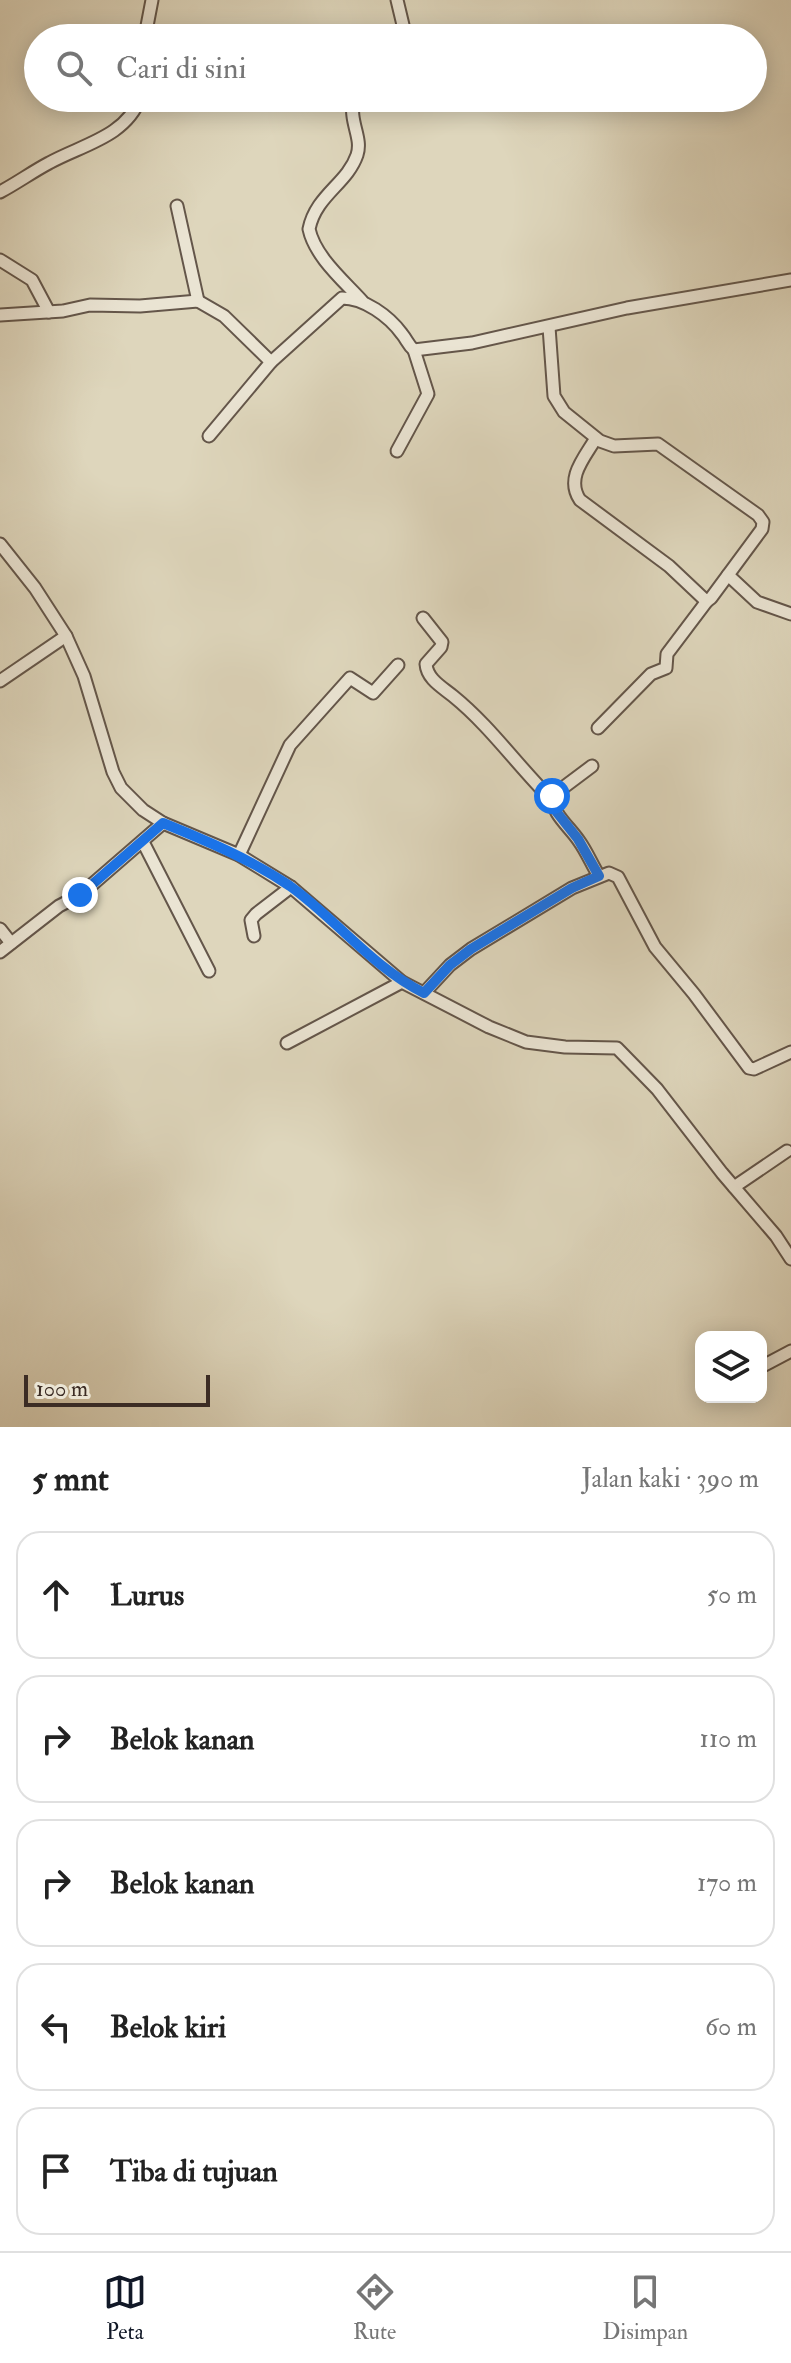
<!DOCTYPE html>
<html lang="id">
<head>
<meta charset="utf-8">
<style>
  :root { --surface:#fff; --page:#f6f6f6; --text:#222; --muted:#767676; --line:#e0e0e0; --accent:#111827 }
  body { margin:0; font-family:"IM FELL Double Pica",serif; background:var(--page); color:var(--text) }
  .controls { position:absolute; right:24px; bottom:24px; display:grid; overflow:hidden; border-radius:16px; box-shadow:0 4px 20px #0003 }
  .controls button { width:72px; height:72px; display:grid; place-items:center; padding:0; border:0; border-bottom:2px solid var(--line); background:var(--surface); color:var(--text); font:40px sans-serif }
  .scale { position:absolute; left:24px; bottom:20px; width:186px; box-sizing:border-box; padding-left:8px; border:4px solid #3c2c24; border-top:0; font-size:22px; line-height:28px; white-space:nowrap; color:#3c2c24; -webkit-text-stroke:6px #eae4d3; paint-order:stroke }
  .stop { position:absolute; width:24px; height:24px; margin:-18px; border:6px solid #1a73e8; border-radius:50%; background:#fff }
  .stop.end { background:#1a73e8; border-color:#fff; box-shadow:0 2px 8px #0008 }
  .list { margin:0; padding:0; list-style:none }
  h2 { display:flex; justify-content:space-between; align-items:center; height:104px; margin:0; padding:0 32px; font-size:34px }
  h2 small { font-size:26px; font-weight:400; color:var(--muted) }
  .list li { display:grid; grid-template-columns:52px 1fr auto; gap:24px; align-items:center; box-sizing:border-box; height:128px; margin:0 16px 16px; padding:0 16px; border:2px solid var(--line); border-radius:24px }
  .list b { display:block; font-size:30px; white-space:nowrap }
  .list em { font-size:26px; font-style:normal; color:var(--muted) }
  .icon { flex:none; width:44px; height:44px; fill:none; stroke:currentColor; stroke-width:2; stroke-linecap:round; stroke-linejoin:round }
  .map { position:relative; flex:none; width:791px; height:1427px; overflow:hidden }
  .search { position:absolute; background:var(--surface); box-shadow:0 4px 20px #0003; left:24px; right:24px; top:24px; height:88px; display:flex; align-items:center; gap:20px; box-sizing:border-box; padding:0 28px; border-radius:44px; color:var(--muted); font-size:30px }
  .sheet { height:824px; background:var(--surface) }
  nav { display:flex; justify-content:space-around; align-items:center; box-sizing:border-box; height:112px; border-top:2px solid var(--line); background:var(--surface); font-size:22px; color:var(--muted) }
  nav a { display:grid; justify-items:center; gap:4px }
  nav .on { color:var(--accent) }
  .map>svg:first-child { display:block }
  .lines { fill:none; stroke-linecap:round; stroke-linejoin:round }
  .minor-casing { stroke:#64564a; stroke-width:15 }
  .minor { stroke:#eae4d3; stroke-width:11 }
  .route { stroke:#1a73e8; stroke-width:10 }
</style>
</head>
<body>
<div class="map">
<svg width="791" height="1427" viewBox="0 0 791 1427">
  <rect width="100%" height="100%" fill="#ded6bc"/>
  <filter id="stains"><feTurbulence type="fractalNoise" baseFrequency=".0025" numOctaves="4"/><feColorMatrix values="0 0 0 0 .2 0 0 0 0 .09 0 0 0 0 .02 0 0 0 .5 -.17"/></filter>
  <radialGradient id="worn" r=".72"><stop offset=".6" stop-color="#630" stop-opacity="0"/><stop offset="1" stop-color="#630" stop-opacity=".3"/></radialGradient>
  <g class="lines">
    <defs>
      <g id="minor">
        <polyline points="397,0 403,25 399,38"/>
        <polyline points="149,38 147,26 152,0"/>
        <path d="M354,98c-6,24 9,39 3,57 -10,29 -41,40 -48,74 6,28 35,52 53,72"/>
        <path d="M0,192c17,-9 32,-20 49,-29 32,-18 77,-26 91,-65"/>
        <polyline points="177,206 198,301"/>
        <polyline points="0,260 32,280 49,312"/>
        <polyline points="0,315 63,311 90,305 140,306 198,301 224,316 271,362"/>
        <path d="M549,327l5,69 10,16 36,29 14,5 44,-2 100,71 5,7 -1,7 -51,69 -4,3 -3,-2 -35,-33 -89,-66c-15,-22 5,-43 16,-62"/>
        <path d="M209,436l62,-74 71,-64c22,0 47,18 60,36 5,6 6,11 12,16l58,-7 155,-35 164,-28"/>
        <polyline points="397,451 428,394 414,350"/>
        <polyline points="0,544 35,588 66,636 84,676 113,772 121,788 143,810 163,823 239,855 291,887 402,982 489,1027 526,1042 565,1047 617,1048 657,1089 722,1173 776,1236 791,1259"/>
        <polyline points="728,575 757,602 791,614"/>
        <path d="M423,618l19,24 -1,5 -15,17c1,15 16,23 27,32 37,30 64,69 98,103"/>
        <polyline points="0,681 66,636"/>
        <polyline points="598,728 651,674 666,668 667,654 707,601"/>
        <path d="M592,766l-40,30c0,18 17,30 27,45 8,11 13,24 20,35"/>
        <polyline points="143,842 209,971"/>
        <polyline points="239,855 290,745 350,678 373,693 398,665"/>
        <polyline points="0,929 11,943"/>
        <polyline points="254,936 251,920 256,914 291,887"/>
        <polyline points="0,952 59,906 80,895 163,823"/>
        <polyline points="424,993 450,965 471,949 572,888 609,873 618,877 655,947 694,994 749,1068 754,1069 791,1052"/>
        <polyline points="287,1043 402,982"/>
        <polyline points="734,1187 787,1151"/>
        <polyline points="761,1367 791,1351"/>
      </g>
    </defs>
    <use href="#minor" class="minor-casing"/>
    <use href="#minor" class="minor"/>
  </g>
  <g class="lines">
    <path class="route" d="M80,895l83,-72c44,18 87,36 127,63 47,34 82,81 134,107l26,-28 21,-16 101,-61 27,-12 -21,-37 -23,-29 -3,-14"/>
  </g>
  <rect width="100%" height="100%" filter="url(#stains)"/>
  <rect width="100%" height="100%" fill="url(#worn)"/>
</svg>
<div class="controls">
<button><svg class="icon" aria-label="layers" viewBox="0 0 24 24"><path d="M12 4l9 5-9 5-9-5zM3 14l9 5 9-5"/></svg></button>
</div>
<div class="scale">100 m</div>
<div class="stop" style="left:552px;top:796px"></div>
<div class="stop end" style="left:80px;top:895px"></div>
<div class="search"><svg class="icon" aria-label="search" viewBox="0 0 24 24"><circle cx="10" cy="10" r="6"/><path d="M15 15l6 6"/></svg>Cari di sini</div>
</div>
<section class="sheet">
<h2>5 mnt<small>Jalan kaki · 390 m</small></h2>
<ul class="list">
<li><svg class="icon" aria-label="ahead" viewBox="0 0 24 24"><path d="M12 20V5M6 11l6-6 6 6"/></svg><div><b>Lurus</b></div><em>50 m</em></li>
<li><svg class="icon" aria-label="right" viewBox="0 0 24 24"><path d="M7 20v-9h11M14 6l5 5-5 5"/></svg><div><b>Belok kanan</b></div><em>110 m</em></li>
<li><svg class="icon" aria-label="right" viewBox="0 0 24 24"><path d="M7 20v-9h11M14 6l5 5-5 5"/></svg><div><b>Belok kanan</b></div><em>170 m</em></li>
<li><svg class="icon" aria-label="left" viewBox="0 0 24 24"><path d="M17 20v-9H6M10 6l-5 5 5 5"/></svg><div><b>Belok kiri</b></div><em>60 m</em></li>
<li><svg class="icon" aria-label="arrive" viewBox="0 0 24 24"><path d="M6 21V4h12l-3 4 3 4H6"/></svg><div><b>Tiba di tujuan</b></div></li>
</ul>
</section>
<nav>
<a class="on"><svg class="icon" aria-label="map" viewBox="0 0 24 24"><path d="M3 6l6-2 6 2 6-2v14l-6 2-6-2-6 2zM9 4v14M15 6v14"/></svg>Peta</a>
<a><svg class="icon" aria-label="directions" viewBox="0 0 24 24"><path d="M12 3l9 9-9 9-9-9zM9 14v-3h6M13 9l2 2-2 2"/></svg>Rute</a>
<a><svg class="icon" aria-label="saved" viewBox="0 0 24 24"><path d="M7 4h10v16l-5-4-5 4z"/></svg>Disimpan</a>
</nav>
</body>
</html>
